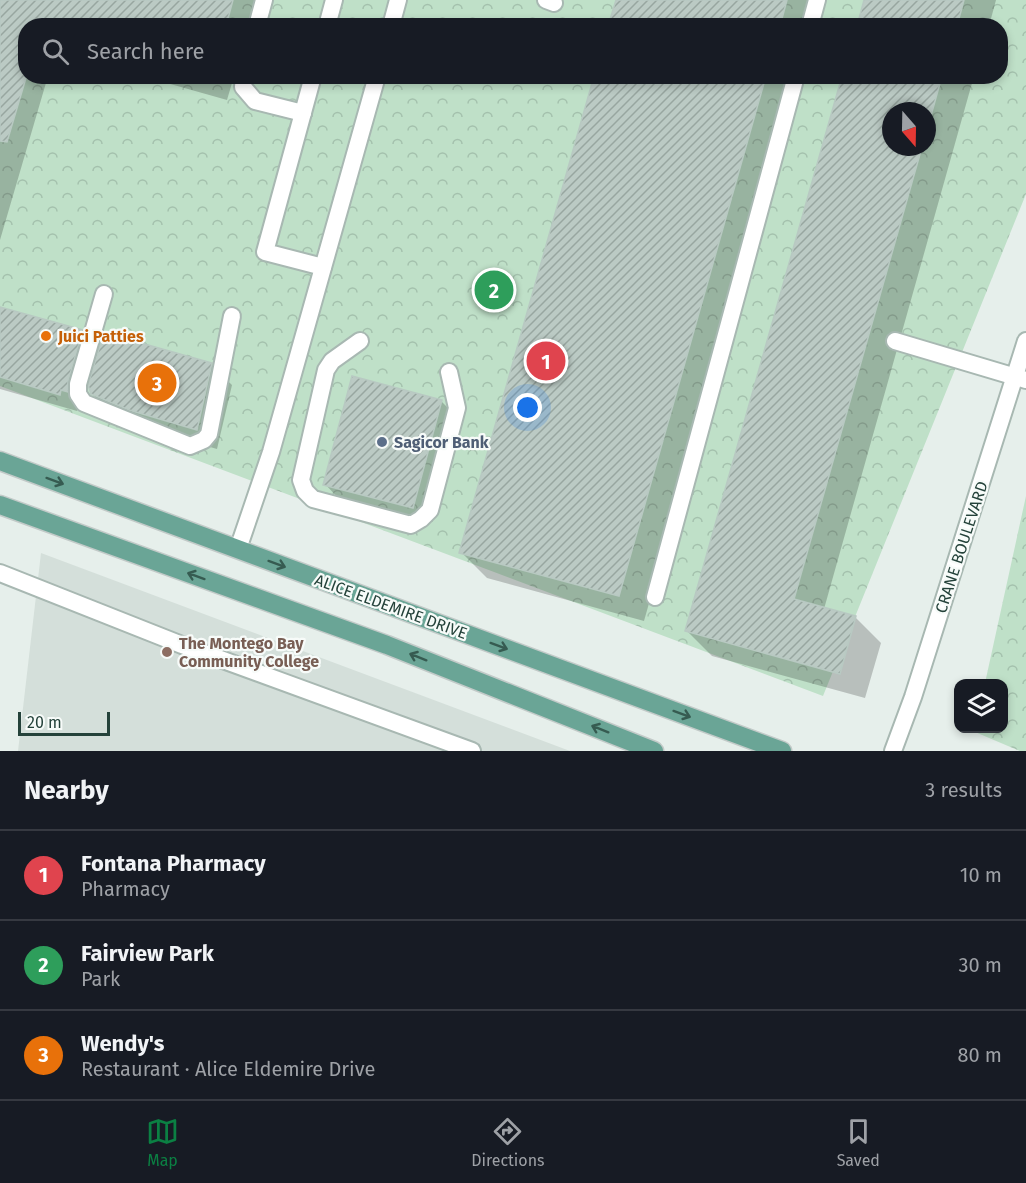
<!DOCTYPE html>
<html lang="en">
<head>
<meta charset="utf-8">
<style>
  :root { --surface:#171b24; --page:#242831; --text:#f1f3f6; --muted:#9ea1a6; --line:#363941; --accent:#0b8043 }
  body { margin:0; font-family:"Fira Sans",sans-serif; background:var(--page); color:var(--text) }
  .controls { position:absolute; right:18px; bottom:18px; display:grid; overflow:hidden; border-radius:12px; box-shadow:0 3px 9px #0003 }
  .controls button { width:54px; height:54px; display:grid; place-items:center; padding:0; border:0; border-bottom:2px solid var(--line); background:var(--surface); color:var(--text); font:30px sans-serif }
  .compass { position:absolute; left:882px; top:102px; width:54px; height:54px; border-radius:50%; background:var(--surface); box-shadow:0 3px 9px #0003; rotate:160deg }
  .scale { position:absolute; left:18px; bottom:15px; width:92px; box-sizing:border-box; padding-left:6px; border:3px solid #24423a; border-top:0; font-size:16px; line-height:21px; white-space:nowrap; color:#24423a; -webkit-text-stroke:4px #f7fbf9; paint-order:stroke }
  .you { position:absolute; left:528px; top:408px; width:21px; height:21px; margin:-15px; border:4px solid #fff; border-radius:50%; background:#1a73e8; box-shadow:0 0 0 9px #1a73e833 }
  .badge { display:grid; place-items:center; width:39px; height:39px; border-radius:50%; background:var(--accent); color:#fff; font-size:20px; font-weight:700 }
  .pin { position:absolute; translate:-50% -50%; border:3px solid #fff; box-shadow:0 2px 6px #0006 }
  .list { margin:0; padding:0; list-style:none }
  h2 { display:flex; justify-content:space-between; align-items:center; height:78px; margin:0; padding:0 24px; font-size:26px }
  h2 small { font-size:20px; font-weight:400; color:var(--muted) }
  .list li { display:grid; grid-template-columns:39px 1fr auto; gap:18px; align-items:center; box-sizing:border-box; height:90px; padding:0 24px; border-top:2px solid var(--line) }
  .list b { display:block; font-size:22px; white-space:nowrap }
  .list p { margin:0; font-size:20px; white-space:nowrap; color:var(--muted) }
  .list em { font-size:20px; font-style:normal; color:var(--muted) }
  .icon { flex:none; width:33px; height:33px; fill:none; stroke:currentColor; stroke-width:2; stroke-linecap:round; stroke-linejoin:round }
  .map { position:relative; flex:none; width:1026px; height:751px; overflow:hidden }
  .search { position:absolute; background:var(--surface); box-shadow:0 3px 9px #0003; left:18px; right:18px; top:18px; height:66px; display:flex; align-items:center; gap:15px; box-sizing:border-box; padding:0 21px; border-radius:24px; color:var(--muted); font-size:22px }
  .sheet { height:348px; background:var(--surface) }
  nav { display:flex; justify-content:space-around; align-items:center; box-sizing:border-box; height:84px; border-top:2px solid var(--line); background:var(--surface); font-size:16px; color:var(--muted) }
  nav a { display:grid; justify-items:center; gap:3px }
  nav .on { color:var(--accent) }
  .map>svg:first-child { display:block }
  .built { fill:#d4dfda }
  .park { fill:url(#park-crowns); fill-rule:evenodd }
  .shadow { fill:#0003; fill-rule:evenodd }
  .building { fill:url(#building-hatch); stroke:#b8c9c2; stroke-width:1.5 }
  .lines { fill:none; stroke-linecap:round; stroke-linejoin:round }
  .service-casing { stroke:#a8b8b2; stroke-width:20 }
  .primary-casing { stroke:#c2cac8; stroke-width:21 }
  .service { stroke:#fff; stroke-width:16 }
  .primary { stroke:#6aa596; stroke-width:18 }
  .oneway { stroke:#365b51 }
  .food-dot { fill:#e8710a; stroke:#f7fbf9; stroke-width:2 }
  .service-dot { fill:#5c6f8a; stroke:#f7fbf9; stroke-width:2 }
  .education-dot { fill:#8d6e63; stroke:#f7fbf9; stroke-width:2 }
  .labels { text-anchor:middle; stroke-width:4.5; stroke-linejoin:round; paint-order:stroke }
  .food-label { font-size:16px; font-weight:bold; fill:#c56008; stroke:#f7fbf9; text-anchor:start }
  .service-label { font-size:16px; font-weight:bold; fill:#4e5e75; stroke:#f7fbf9; text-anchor:start }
  .street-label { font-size:16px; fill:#24423a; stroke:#f7fbf9 }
  .education-label { font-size:16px; font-weight:bold; fill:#785e54; stroke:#f7fbf9; text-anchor:start }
</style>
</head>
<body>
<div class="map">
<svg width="1026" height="751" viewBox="0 0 1026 751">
  <defs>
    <pattern id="park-crowns" width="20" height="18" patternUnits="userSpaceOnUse" patternTransform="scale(1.5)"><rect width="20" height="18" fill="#bfe0c8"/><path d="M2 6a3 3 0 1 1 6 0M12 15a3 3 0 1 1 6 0" fill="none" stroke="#a4c1ad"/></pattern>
    <pattern id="building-hatch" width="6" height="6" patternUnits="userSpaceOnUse" patternTransform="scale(1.5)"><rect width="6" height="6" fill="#bbcac4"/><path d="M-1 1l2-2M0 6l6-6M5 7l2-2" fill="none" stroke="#98a6a0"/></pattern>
  </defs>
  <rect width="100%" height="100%" fill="#e6efeb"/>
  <polygon class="built" points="41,553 570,751 18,751"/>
  <g class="park">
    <path d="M0,0h1026v194l-203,502 -823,-310zM26,26h974v50h-974zM891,111h36v36h-36z"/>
    <polygon points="1026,496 1026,751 1020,751 975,732 976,729 1004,728 1004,684 985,683"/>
  </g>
  <g class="shadow">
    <polygon points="0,0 255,0 248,26 26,26 26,76 48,76 0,240"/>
    <polygon points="617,0 820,0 812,26 610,26"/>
    <polygon points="865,0 996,0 989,26 858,26"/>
    <polygon points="142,76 234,76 227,100"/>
    <polygon points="595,76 798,76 644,621 487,578 461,552"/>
    <path d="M844,76h130l-150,533 32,9 25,25 -16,55 -153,-42 -25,-25zM891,111h36v36h-36z"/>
    <polygon points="0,308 82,332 100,350 211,365 232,385 217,449 151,430 113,414 92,394 89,383 77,411 0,389"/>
    <polygon points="441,401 455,415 427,522 339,499 325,484"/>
  </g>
  <g class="building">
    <polygon points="0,0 233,0 226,26 26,26 26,78 7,142 0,141"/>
    <polygon points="616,0 787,0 780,26 608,26"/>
    <polygon points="864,0 964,0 957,26 857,26"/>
    <polygon points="594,76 766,76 619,596 459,553"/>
    <polygon points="842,76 942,76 927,130 927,111 891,111 891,147 922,147 794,599 856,616 840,674 685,631"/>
    <polygon points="0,307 83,330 68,381 68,392 61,390 60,395 0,377"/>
    <polygon points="103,336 115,340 116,336 212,363 197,430 129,410 91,394 88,385"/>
    <polygon points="352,376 442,400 413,508 323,485"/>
  </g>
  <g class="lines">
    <defs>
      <g id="service">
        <polyline points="546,0 554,3"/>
        <polyline points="257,26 264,0"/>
        <polyline points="327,26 334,0"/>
        <polyline points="391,26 398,0"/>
        <polyline points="810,26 817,0"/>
        <polyline points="244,76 243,87 255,101 303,113"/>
        <polyline points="313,76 265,252 323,267"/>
        <polyline points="104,294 78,384 78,394 84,403 190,446 204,440 209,434 232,316"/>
        <polyline points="360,341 332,361 326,370 301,480 305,491 313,499 411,525 421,519 430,510 457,408 449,372"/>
        <polyline points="895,341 1026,380"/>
        <polyline points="238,549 271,452 377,76"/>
        <polyline points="0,573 182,645 472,751"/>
        <polyline points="655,597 796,76"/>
        <polyline points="893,751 913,697 1026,341"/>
      </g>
      <g id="primary">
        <polyline points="0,461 782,751"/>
        <polyline points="0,505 387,645 654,751"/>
      </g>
    </defs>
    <use href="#service" class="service-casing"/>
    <use href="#primary" class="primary-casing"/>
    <use href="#service" class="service"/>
    <use href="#primary" class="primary"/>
  </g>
  <defs><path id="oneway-shaft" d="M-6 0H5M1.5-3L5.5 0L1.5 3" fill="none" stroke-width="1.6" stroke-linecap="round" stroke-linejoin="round" transform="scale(1.5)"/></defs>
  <g class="oneway">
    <use href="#oneway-shaft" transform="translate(55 481) rotate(20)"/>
    <use href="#oneway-shaft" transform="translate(277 564) rotate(20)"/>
    <use href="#oneway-shaft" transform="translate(196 576) rotate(-160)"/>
    <use href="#oneway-shaft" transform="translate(499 646) rotate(20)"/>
    <use href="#oneway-shaft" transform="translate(418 657) rotate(-158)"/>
    <use href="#oneway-shaft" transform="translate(682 714) rotate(20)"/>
    <use href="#oneway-shaft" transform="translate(600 729) rotate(-158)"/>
  </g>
  <circle class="food-dot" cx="46" cy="336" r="6"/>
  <circle class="service-dot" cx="382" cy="442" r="6"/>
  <circle class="education-dot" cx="167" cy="652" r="6"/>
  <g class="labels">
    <g class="food-label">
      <text x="58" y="342">Juici Patties</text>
    </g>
    <g class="service-label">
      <text x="394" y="448">Sagicor Bank</text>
    </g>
    <g class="street-label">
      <text transform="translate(961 547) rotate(-72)" y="6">CRANE BOULEVARD</text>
      <text transform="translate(391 606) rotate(20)" y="6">ALICE ELDEMIRE DRIVE</text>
    </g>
    <g class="education-label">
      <text x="179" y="649">The Montego Bay<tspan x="179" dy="18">Community College</tspan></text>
    </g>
  </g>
</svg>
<div class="controls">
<button><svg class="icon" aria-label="layers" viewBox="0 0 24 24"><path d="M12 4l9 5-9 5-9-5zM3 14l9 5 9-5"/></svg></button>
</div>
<svg class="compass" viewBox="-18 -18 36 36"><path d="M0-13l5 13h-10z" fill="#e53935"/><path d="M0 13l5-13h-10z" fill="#9ea1a6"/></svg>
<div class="scale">20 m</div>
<div class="you"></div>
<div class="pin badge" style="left:546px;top:361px;background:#e0444e">1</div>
<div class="pin badge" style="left:494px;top:290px;background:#2e9e5b">2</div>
<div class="pin badge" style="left:157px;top:383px;background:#e8710a">3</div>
<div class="search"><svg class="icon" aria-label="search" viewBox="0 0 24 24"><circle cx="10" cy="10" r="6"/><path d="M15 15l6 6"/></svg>Search here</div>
</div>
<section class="sheet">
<h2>Nearby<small>3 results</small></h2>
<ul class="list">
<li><span class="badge" style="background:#e0444e">1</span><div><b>Fontana Pharmacy</b><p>Pharmacy</p></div><em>10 m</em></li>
<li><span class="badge" style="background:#2e9e5b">2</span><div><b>Fairview Park</b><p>Park</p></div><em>30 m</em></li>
<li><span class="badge" style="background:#e8710a">3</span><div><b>Wendy's</b><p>Restaurant · Alice Eldemire Drive</p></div><em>80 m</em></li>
</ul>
</section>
<nav>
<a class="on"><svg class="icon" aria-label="map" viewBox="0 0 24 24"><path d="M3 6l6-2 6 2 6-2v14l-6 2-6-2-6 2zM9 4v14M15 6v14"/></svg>Map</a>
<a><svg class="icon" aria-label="directions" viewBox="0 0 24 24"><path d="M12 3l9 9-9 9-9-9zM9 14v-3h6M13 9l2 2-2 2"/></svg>Directions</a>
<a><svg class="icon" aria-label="saved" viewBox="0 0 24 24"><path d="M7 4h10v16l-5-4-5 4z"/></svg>Saved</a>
</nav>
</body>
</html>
